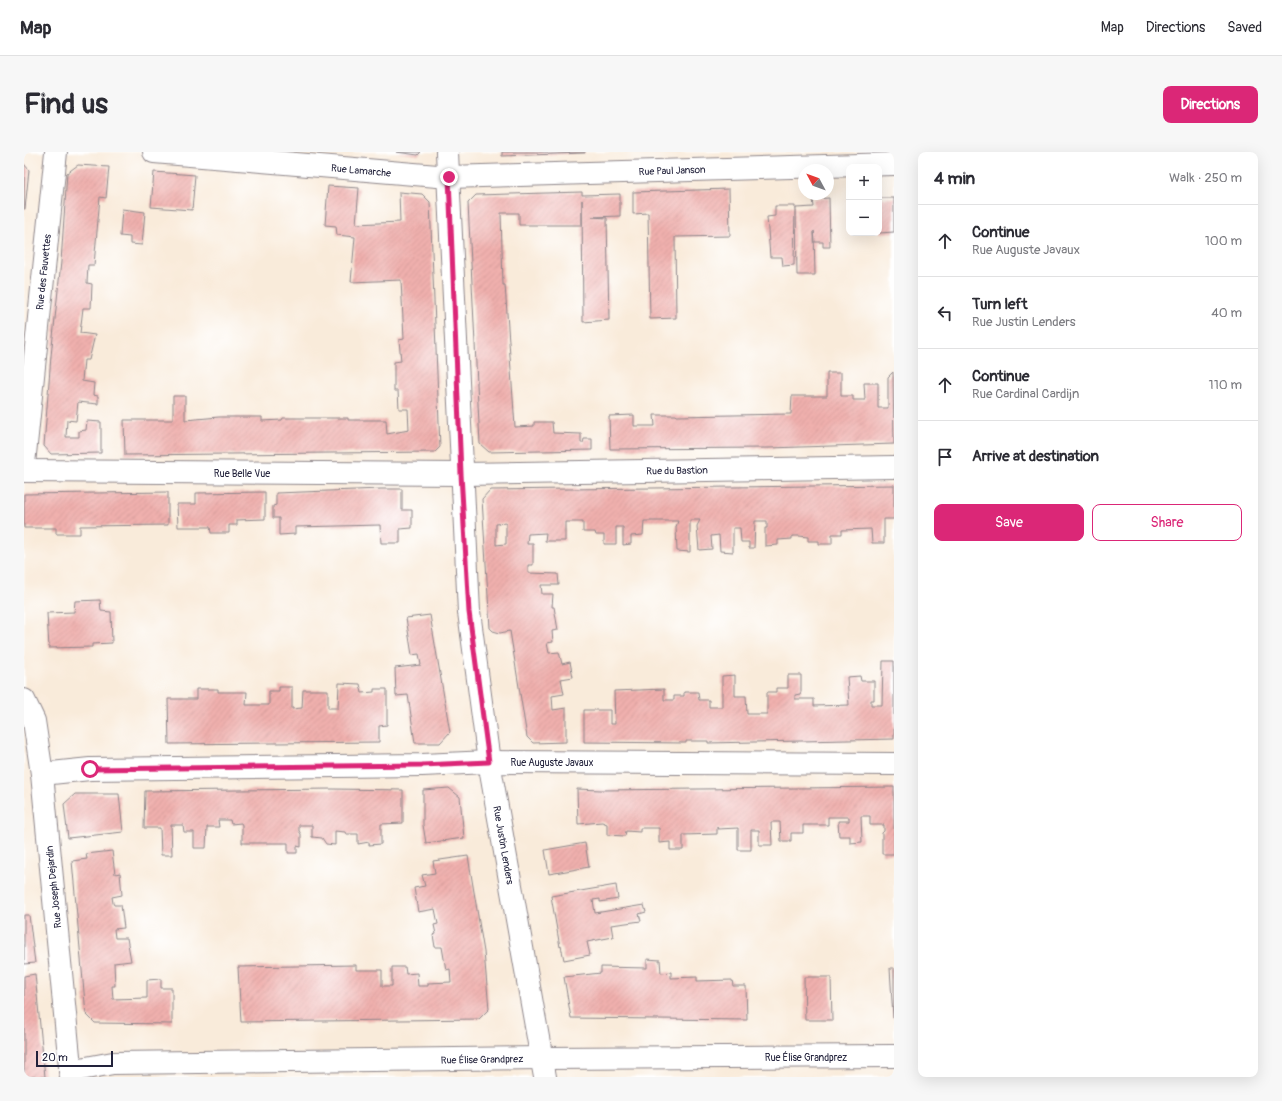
<!DOCTYPE html>
<html lang="en">
<head>
<meta charset="utf-8">
<style>
  :root { --surface:#fff; --page:#f7f7f7; --text:#2b2b33; --muted:#7c7c81; --line:#e1e1e2; --accent:#db2777 }
  body { margin:0; font-family:Pangolin,sans-serif; background:var(--page); color:var(--text) }
  .controls { position:absolute; right:12px; top:12px; display:grid; overflow:hidden; border-radius:8px; box-shadow:0 4px 16px #0002 }
  .controls button { width:36px; height:36px; display:grid; place-items:center; padding:0; border:0; border-bottom:1px solid var(--line); background:var(--surface); color:var(--text); font:20px sans-serif }
  .compass { position:absolute; left:774px; top:12px; width:36px; height:36px; border-radius:50%; background:var(--surface); box-shadow:0 4px 16px #0002; rotate:311deg }
  .scale { position:absolute; left:12px; bottom:10px; width:77px; box-sizing:border-box; padding-left:4px; border:2px solid #22223b; border-top:0; font-size:11px; line-height:14px; white-space:nowrap; color:#22223b; -webkit-text-stroke:3px #fff; paint-order:stroke }
  .stop { position:absolute; width:12px; height:12px; margin:-9px; border:3px solid #db2777; border-radius:50%; background:#fff }
  .stop.end { background:#db2777; border-color:#fff; box-shadow:0 1px 4px #0008 }
  .list { margin:0; padding:0; list-style:none }
  h2 { display:flex; justify-content:space-between; align-items:center; height:52px; margin:0; padding:0 16px; font-size:17px }
  h2 small { font-size:13px; font-weight:400; color:var(--muted) }
  .list li { display:grid; grid-template-columns:26px 1fr auto; gap:12px; align-items:center; box-sizing:border-box; height:72px; padding:0 16px; border-top:1px solid var(--line) }
  .list b { display:block; font-size:15px; white-space:nowrap }
  .list p { margin:0; font-size:13px; white-space:nowrap; color:var(--muted) }
  .list em { font-size:13px; font-style:normal; color:var(--muted) }
  .actions { display:flex; gap:8px; padding:12px 16px }
  .actions a { flex:1; padding:9px 0; border:1px solid var(--accent); border-radius:8px; text-align:center; font-size:14px; color:var(--accent) }
  .actions .main { background:var(--accent); color:#fff }
  .icon { flex:none; width:22px; height:22px; fill:none; stroke:currentColor; stroke-width:2; stroke-linecap:round; stroke-linejoin:round }
  .map { position:relative; flex:none; width:870px; height:925px; overflow:hidden; border-radius:8px }
  header { display:flex; align-items:center; gap:24px; box-sizing:border-box; height:56px; padding:0 20px; background:var(--surface); border-bottom:1px solid var(--line) }
  header strong { font-size:19px }
  nav { display:flex; gap:22px; margin-inline-start:auto; font-size:14px }
  .intro { display:flex; align-items:center; justify-content:space-between; box-sizing:border-box; height:96px; padding:0 24px }
  h1 { margin:0; font-size:28px }
  .button { padding:10px 18px; border-radius:8px; background:var(--accent); color:#fff; font-size:14px; font-weight:700 }
  main { display:flex; gap:24px; padding:0 24px }
  aside { flex:1; background:var(--surface); border-radius:8px; box-shadow:0 4px 16px #0002 }
  .map>svg:first-child { display:block }
  .building { fill:url(#building-hatch); fill-rule:evenodd }
  .lines { fill:none; stroke-linecap:round; stroke-linejoin:round }
  .minor-casing { stroke:#8e868a; stroke-width:24 }
  .minor { stroke:#fff; stroke-width:22 }
  .route { stroke:#db2777; stroke-width:5 }
  .labels { text-anchor:middle; stroke-width:3.5; stroke-linejoin:round; paint-order:stroke }
  .street-label { font-size:10px; fill:#22223b; stroke:#fff }
</style>
</head>
<body>
<header>
<strong>Map</strong>
<nav><a>Map</a><a>Directions</a><a>Saved</a></nav>
</header>
<div class="intro"><h1>Find us</h1><a class="button">Directions</a></div>
<main>
<div class="map">
<svg width="870" height="925" viewBox="0 0 870 925">
  <defs>
    <pattern id="building-hatch" width="6" height="6" patternUnits="userSpaceOnUse"><rect width="6" height="6" fill="#f0b0ad"/><path d="M-1 1l2-2M0 6l6-6M5 7l2-2" fill="none" stroke="#ce9796"/></pattern>
  </defs>
  <rect width="100%" height="100%" fill="#fff"/>
  <filter id="ink" filterUnits="userSpaceOnUse"><feTurbulence type="fractalNoise" baseFrequency=".025" numOctaves="2"/><feDisplacementMap in="SourceGraphic" scale="8" xChannelSelector="R" yChannelSelector="G"/><feConvolveMatrix kernelMatrix="1 2 1 2 8 2 1 2 1" color-interpolation-filters="sRGB"/></filter>
  <filter id="wash" filterUnits="userSpaceOnUse"><feTurbulence type="fractalNoise" baseFrequency=".012" numOctaves="4" result="noise"/><feDisplacementMap in="SourceGraphic" scale="16" xChannelSelector="R" yChannelSelector="G"/><feGaussianBlur stdDeviation="0.9" result="paint"/><feColorMatrix in="noise" values="0 0 0 0 0 0 0 0 0 0 0 0 0 0 0 0 0 1.4 0 .05"/><feComposite in="paint" operator="in"/></filter>
  <g filter="url(#wash)">
    <rect width="100%" height="100%" fill="#f9ebda"/>
    <g id="blocks">
      <g class="building">
        <polygon points="372,0 397,0 394,3"/>
        <polygon points="478,0 561,0 561,1 478,4"/>
        <polygon points="0,12 5,18 1,57 0,57"/>
        <polygon points="54,13 85,15 82,46 76,45 70,113 64,113 63,131 68,132 67,156 59,156 56,181 71,183 65,208 60,208 58,229 70,231 69,243 74,244 74,252 54,250 52,269 43,268 42,285 55,285 55,279 62,278 63,269 77,270 77,301 27,302 20,294 27,204 37,110 43,21"/>
        <polygon points="130,20 171,23 168,58 127,55"/>
        <polygon points="304,34 335,36 332,72 376,70 375,40 398,42 406,50 416,295 411,300 101,303 100,268 149,268 149,244 161,244 161,268 195,265 238,265 238,269 258,268 259,266 324,266 324,268 362,268 363,282 385,278 384,257 375,257 374,239 370,239 370,210 377,209 375,188 380,187 377,128 327,130 331,85 313,83 312,74 301,73"/>
        <polygon points="705,37 706,84 651,85 652,166 626,167 624,61 609,62 609,40"/>
        <polygon points="558,40 558,43 596,42 596,64 568,65 583,66 585,168 559,170 558,48 558,73 495,73 495,61 477,61 479,133 481,133 491,275 510,274 510,270 528,270 529,281 557,282 557,291 559,291 560,287 568,287 568,298 465,300 456,292 444,51 452,43"/>
        <polygon points="805,46 806,95 799,95 799,90 791,90 790,79 791,123 773,123 772,56 790,55 789,47"/>
        <polygon points="855,46 870,46 870,80 855,81"/>
        <polygon points="751,54 771,54 770,113 759,114 758,105 746,105 743,65 751,64"/>
        <polygon points="98,57 121,60 118,93 106,92 106,85 96,84"/>
        <polygon points="869,220 870,292 745,296 586,297 585,264 610,263 610,274 631,274 630,263 652,263 653,264 767,262 768,244 803,244 803,221 817,221 817,244 829,244 829,248 841,248 840,231 854,231 854,256 864,256 864,225"/>
        <path d="M870,333v34h-10v24h-12l-1,-14 -29,1v4h-10v10h-13v-3h-11v-4l-9,-1h-7v3l-14,1v5l-13,1v-18h2v-7h-12l-1,27h-5v-6h-8l-1,-14h-7v24l-13,-1 -1,-16 -8,1 1,13 -13,1 -2,-24 3,-6h-10v32l-13,-1 -1,-24 2,-6h-34l-1,14 -12,1v8l-8,1v-18h-7v17h-12v-9h-8l-1,-3h-12v-10h-18v19h-20l1,-8 -18,1 -1,10h6v21h-5v8l30,1 1,11h-18l1,9h11l-1,13h2l4,23 -6,1 1,11 -6,1 2,10 10,-1 3,12 8,-2 3,15 -12,2 3,15 -12,2 1,14 13,-2v34l-33,1 -6,-6 -17,-106 -10,2 -7,-2 -3,-3 -8,-129 8,-9zM482,371v21l-10,1v-21z"/>
        <polygon points="357,337 378,337 378,358 388,358 388,376 376,377 376,391 357,391 356,373 271,375 271,382 255,383 255,366 249,366 249,354 252,353 252,341"/>
        <polygon points="144,340 144,373 56,374 56,382 32,382 32,376 0,376 0,342"/>
        <polygon points="241,340 241,367 213,368 213,373 205,373 205,381 187,381 186,375 154,375 153,352 172,352 172,341"/>
        <polygon points="76,448 77,459 87,460 88,491 68,492 68,495 25,496 23,461 50,460 51,449"/>
        <polygon points="406,463 426,580 416,591 391,591 384,543 372,544 371,516 397,513 395,502 388,503 382,466"/>
        <polygon points="859,509 870,509 870,587 684,591 684,589 662,589 662,591 560,590 560,558 586,558 586,572 591,572 590,539 640,537 640,548 650,548 650,544 660,544 660,540 674,540 675,548 685,548 685,555 698,555 698,524 711,523 711,544 722,544 723,562 743,562 743,540 752,540 752,536 764,536 764,523 777,523 777,540 776,542 771,543 771,547 790,547 790,554 825,553 823,525 836,524 837,529 850,529 850,548 847,548 847,553 858,553"/>
        <polygon points="315,531 336,532 338,541 350,540 350,537 363,537 363,573 355,574 355,590 145,592 144,547 172,547 172,537 194,537 194,540 223,540 222,553 245,553 245,539 255,539 255,535 268,535 268,557 278,556 279,538 304,538 304,556 314,556"/>
        <polygon points="870,635 870,702 858,702 858,681 860,679 860,673 846,673 846,664 837,664 838,690 826,691 826,684 815,684 814,669 825,669 825,665 804,665 804,673 779,673 779,681 767,681 767,689 757,689 756,670 747,670 748,693 735,693 735,678 727,678 727,698 714,698 714,676 694,677 693,675 693,682 659,683 659,698 646,698 646,690 635,691 635,676 616,676 616,680 602,679 601,684 583,683 583,672 578,670 554,672 553,637 577,638"/>
        <polygon points="425,636 436,645 440,686 402,691 399,673 399,638"/>
        <polygon points="309,637 379,638 379,671 357,672 357,692 345,693 345,690 334,692 334,682 322,682 321,680 311,679 311,693 302,692 298,686 288,685 288,673 275,673 275,679 277,682 277,695 273,694 273,701 264,701 264,691 218,691 218,673 217,671 207,672 206,668 194,668 195,675 183,675 182,696 170,696 170,680 160,680 159,673 147,673 148,703 137,703 136,676 120,676 121,639"/>
        <polygon points="51,642 95,642 99,680 44,686 40,652"/>
        <polygon points="561,691 565,715 525,722 521,698"/>
        <polygon points="88,699 91,722 96,721 98,743 88,745 89,751 90,753 97,753 100,776 90,777 91,786 103,786 107,809 90,811 91,834 88,834 89,847 123,846 123,828 137,827 137,836 148,836 148,872 71,871 62,862 48,709 63,707 62,702"/>
        <polygon points="444,704 460,800 465,857 455,867 217,870 214,815 332,813 332,818 358,818 358,834 368,834 368,815 381,815 382,822 393,821 394,834 404,834 404,831 427,830 426,817 422,818 418,795 411,795 409,783 412,782 410,773 414,772 411,757 394,760 390,736 401,734 398,723 411,721 409,709"/>
        <polygon points="592,733 594,747 576,750 576,747 569,748 571,761 620,753 622,760 615,762 617,769 587,773 589,785 563,790 566,803 540,808 537,794 536,795 527,744"/>
        <polygon points="0,763 5,763 11,811 0,812"/>
        <polygon points="623,807 636,808 637,821 647,820 647,826 673,825 673,829 708,828 709,834 722,834 723,868 547,866 540,825 577,821 577,815 623,816"/>
        <polygon points="866,816 870,816 870,866 869,866"/>
        <polygon points="11,822 21,925 0,925 0,824"/>
        <polygon points="780,825 807,825 808,868 781,868"/>
      </g>
    </g>
  </g>
  <g filter="url(#ink)">
    <use href="#blocks" fill-opacity="0" stroke="#8e868a" stroke-width="1"/>
    <g class="lines">
      <defs>
        <g id="minor">
          <polyline points="130,0 425,25 870,12"/>
          <polyline points="423,0 445,460 465,610 521,925"/>
          <polyline points="0,312 32,0"/>
          <polyline points="0,319 437,322 870,315"/>
          <polyline points="0,548 10,569 18,622 47,925"/>
          <polyline points="18,622 66,617 398,613 465,610 870,612"/>
          <polyline points="46,919 89,911 518,906 870,904"/>
        </g>
      </defs>
      <use href="#minor" class="minor-casing"/>
      <use href="#minor" class="minor"/>
    </g>
  </g>
  <g class="lines" filter="url(#ink)">
    <polyline class="route" points="66,617 398,613 465,610 445,460 437,322 425,25"/>
  </g>
  <g class="labels">
    <g class="street-label">
      <text transform="translate(337 18) rotate(5)" y="4">Rue Lamarche</text>
      <text transform="translate(648 18) rotate(-2)" y="4">Rue Paul Janson</text>
      <text transform="translate(19 120) rotate(-84)" y="4">Rue des Fauvettes</text>
      <text transform="translate(653 318) rotate(-1)" y="4">Rue du Bastion</text>
      <text x="218" y="325">Rue Belle Vue</text>
      <text x="528" y="614">Rue Auguste Javaux</text>
      <text transform="translate(480 693) rotate(80)" y="4">Rue Justin Lenders</text>
      <text transform="translate(29 735) rotate(-96)" y="4">Rue Joseph Dejardin</text>
      <text x="782" y="909">Rue Élise Grandprez</text>
      <text transform="translate(458 907) rotate(-1)" y="4">Rue Élise Grandprez</text>
    </g>
  </g>
</svg>
<div class="controls">
<button>+</button>
<button>−</button>
</div>
<svg class="compass" viewBox="-18 -18 36 36"><path d="M0-13l5 13h-10z" fill="#e53935"/><path d="M0 13l5-13h-10z" fill="#7c7c81"/></svg>
<div class="scale">20 m</div>
<div class="stop" style="left:66px;top:617px"></div>
<div class="stop end" style="left:425px;top:25px"></div>
</div>
<aside>
<h2>4 min<small>Walk · 250 m</small></h2>
<ul class="list">
<li><svg class="icon" aria-label="ahead" viewBox="0 0 24 24"><path d="M12 20V5M6 11l6-6 6 6"/></svg><div><b>Continue</b><p>Rue Auguste Javaux</p></div><em>100 m</em></li>
<li><svg class="icon" aria-label="left" viewBox="0 0 24 24"><path d="M17 20v-9H6M10 6l-5 5 5 5"/></svg><div><b>Turn left</b><p>Rue Justin Lenders</p></div><em>40 m</em></li>
<li><svg class="icon" aria-label="ahead" viewBox="0 0 24 24"><path d="M12 20V5M6 11l6-6 6 6"/></svg><div><b>Continue</b><p>Rue Cardinal Cardijn</p></div><em>110 m</em></li>
<li><svg class="icon" aria-label="arrive" viewBox="0 0 24 24"><path d="M6 21V4h12l-3 4 3 4H6"/></svg><div><b>Arrive at destination</b></div></li>
</ul>
<div class="actions"><a class="main">Save</a><a>Share</a></div>
</aside>
</main>
</body>
</html>
